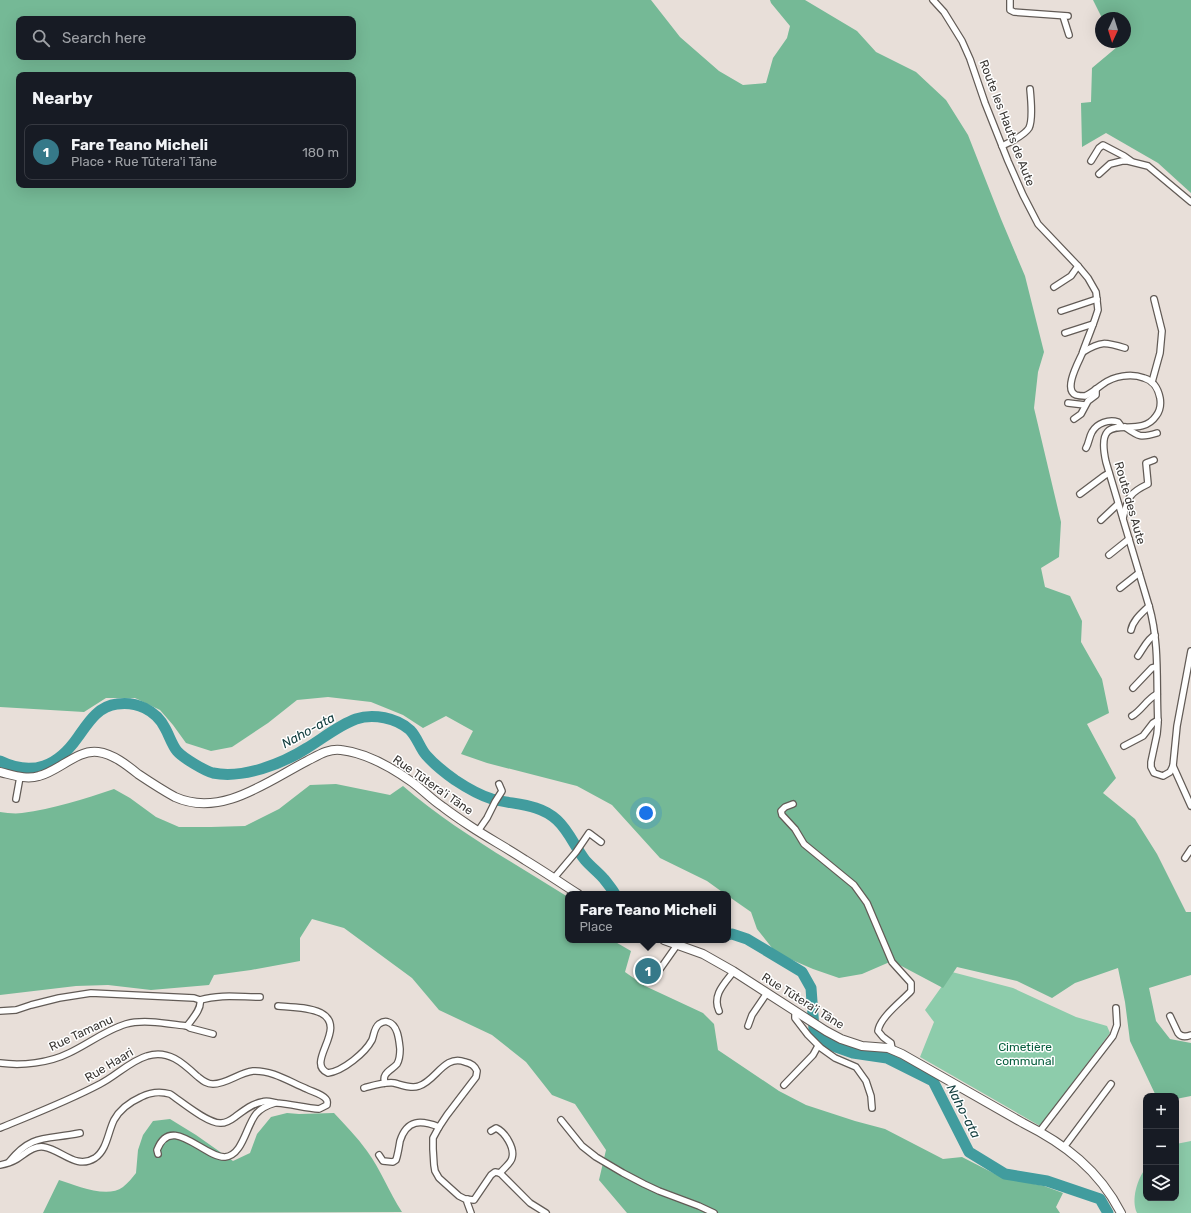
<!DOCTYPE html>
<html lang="en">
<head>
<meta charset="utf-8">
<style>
  :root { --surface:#171b24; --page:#242831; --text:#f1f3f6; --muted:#9ea1a6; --line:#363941; --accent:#367989 }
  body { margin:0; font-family:Rubik,sans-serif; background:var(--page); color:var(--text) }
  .controls { position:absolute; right:12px; bottom:12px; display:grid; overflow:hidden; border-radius:8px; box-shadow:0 4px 16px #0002 }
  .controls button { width:36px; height:36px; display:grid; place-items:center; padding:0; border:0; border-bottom:1px solid var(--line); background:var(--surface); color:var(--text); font:20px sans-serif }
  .compass { position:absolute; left:1095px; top:12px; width:36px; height:36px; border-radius:50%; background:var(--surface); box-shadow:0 4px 16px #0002; rotate:184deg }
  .you { position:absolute; left:646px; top:813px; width:14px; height:14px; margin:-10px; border:3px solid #fff; border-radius:50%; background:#1a73e8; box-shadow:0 0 0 6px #1a73e833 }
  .badge { display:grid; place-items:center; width:26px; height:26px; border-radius:50%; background:var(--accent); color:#fff; font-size:13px; font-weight:700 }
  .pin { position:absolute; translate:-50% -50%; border:2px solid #fff; box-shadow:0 1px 4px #0006 }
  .popup { position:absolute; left:565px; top:891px; width:166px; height:52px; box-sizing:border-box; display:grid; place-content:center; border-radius:8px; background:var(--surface); filter:drop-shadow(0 1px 3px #0005); font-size:13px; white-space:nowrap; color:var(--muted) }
  .popup b { font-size:15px; color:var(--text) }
  .popup::after { content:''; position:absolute; left:50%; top:100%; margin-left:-8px; border:8px solid transparent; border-top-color:var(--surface) }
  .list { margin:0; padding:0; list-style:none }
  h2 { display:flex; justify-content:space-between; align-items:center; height:52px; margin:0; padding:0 16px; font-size:17px }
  h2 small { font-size:13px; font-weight:400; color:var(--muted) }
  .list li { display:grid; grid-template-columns:26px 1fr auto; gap:12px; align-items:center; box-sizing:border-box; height:56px; margin:0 8px 8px; padding:0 8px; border:1px solid var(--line); border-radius:8px }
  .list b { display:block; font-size:15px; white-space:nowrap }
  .list p { margin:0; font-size:13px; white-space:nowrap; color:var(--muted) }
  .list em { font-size:13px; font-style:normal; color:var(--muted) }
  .icon { flex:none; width:22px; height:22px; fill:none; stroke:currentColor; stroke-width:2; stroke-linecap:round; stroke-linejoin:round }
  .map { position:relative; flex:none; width:1191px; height:1213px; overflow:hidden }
  .search { position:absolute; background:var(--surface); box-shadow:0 4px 16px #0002; left:16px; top:16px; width:340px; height:44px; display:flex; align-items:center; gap:10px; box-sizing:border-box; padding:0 14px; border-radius:8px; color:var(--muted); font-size:15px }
  .panel { position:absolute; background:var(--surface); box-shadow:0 4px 16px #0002; left:16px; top:72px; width:340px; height:116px; border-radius:8px }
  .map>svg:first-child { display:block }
  .green { fill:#8dccab }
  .forest { fill:#75b996; fill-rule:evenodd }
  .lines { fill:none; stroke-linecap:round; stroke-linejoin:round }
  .river { stroke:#419c9e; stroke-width:11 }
  .street-casing { stroke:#625b56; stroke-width:8 }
  .secondary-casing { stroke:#625b56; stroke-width:10 }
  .street { stroke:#fff; stroke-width:5.5 }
  .secondary { stroke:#fff; stroke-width:8 }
  .labels { text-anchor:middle; stroke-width:3; stroke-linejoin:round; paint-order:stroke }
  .street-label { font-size:12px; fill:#3a3734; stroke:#fff }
  .park-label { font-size:12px; fill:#075e3e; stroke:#fff }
  .water-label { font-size:13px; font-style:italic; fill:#174142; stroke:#fff }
</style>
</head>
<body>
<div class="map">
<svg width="1191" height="1213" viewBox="0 0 1191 1213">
  <rect width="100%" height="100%" fill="#e8dfd9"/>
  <g class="green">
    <polygon points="952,972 1013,988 1076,1017 1107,1026 1110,1033 1040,1126 920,1057 934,1022 925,1010"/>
    <path d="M1191,1141v72h-54c-6,-13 0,-34 9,-45v30h30v-54z"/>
  </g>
  <g class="forest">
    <path d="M0,0h651l29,37 39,34 24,14 23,-2 7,-25 14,-20 3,-12 -19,-23 -1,-3h35l52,31 19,21 40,20 30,28 22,35 33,84 24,57 19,76 -6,20 -4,36 27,114 -2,35 -18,11 4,19 25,9 12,25 -1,21 21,37 7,34 -22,11 29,54 -13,15 32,26 22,35 29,58h5v63l-42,13 7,33 14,18 21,4v53l-15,3v-3h-20l-26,-55 -5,-39 -7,-34 -43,15 -23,15 -35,-17 -60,-14 -14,21 -51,-27 -30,13 -23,4 -26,-9 -37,-16 -19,-24 -6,-17 -23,-16v-2h-3l-18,-13 -47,-23 -48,-53 -35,-19 -90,-23 -26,-9 12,-23 -27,-15 -23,12 -20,-13 -32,-13 -43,-5 -31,3 -29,23 -36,24 -21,4 -25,-8 -13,-18 -13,-15 -25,-12h-29l-22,14 -84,-5zM19,19h334v38h-334zM19,75h334v110h-334z"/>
    <polygon points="1093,0 1191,0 1191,193 1158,163 1106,133 1082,147 1081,103 1091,102 1092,68 1117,47 1115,42 1125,42 1125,18 1102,18"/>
    <path d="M336,784l54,11 13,-9c50,43 109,76 165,111v43h44l19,11 -6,21 20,14 58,27 11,11 4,26 61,41 27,14 49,16 30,8 58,30 19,-2 39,20 43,9 19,7 -7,14 4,6h-433l-28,-33 7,-30 -31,-46 -23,-9 -26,-33 -34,-27 -53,-25 -27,-32 -68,-50 -32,-9 -12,19v23l-49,9 -37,5 -5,10 -58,5 -43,-5 -32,1 -76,9v-183c7,1 15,2 22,1 31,-4 62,-14 92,-24l16,9 26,19 23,10h32l34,-1 34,-17 31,-24z"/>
    <path d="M287,1113l12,1 35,-1c11,12 23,24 33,38 14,19 22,41 35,61l-359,1 16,-33c16,5 48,19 64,7 5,-4 9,-9 13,-14l2,-23 5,-15 10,-14 17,-2 26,16 37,26 17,-8 7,-19 14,-17z"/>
  </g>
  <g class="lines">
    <g class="river">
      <path d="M0,761c33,16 58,5 78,-24 10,-14 20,-31 39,-33 19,-3 39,6 48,24 4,7 7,17 12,23 6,7 28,20 36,22 30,6 69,-9 94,-25 15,-9 32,-23 49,-29 17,-6 41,-1 54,11 7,7 10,18 16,25 8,9 19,18 29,25 12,8 24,15 37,19 22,6 47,4 65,21 12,11 18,27 28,40 6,7 13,12 19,19 4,5 8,10 11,15"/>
      <polyline points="728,935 732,934 747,939 802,972 811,988 814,1029 817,1035 822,1040 836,1047 853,1053 887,1058 933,1081 969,1152 1005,1174 1047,1181 1100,1199 1108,1213"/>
    </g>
    <defs>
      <g id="street">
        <path d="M933,0l11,12 18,29 8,18 15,44 23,58 15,34 15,29 40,42 10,12 8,14 2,18 -3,9c-4,12 -9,23 -13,35 -4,9 -19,36 -6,41 3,1 6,1 9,1 7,-3 12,-8 18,-12 11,-8 28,-11 41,-6 10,3 14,10 16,20 1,6 0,13 -4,18 -18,27 -63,-12 -50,46l43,144c11,38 7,78 9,117l-1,11 -6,28v5l3,6 9,3 7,-4 3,-6 4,-40 14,-75"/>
        <polyline points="1010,0 1010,10 1014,12 1068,16"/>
        <polyline points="1063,16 1069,35"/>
        <path d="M1002,146c8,-4 22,-10 27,-18 4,-8 2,-29 1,-39"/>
        <polyline points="1091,161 1099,148 1103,145 1124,156 1131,161"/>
        <polyline points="1099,174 1110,164 1122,161 1128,161 1148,166 1191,202"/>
        <polyline points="1054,287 1071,276 1078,266"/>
        <polyline points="1061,311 1097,299"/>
        <polyline points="1065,333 1093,324"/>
        <path d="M1083,352c18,-11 22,-10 42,-4"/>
        <polyline points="1152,382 1160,353 1162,331 1154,299"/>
        <polyline points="1068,403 1085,405"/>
        <polyline points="1074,419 1081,414 1088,401 1096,395 1096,389"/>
        <path d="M1125,427c14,10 16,11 32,6"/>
        <path d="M1086,448c3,-5 3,-11 6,-16 5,-9 17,-13 26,-10l3,4"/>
        <polyline points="1080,494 1104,476 1109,473"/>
        <path d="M1123,518c5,-21 6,-25 25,-34l-2,-21 8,-3"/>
        <polyline points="1101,520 1118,504"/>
        <polyline points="1109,555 1129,539"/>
        <polyline points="1120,588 1139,573"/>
        <path d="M1131,630c2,-10 11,-17 18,-24"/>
        <path d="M1138,656c5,-7 10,-18 17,-21"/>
        <polyline points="1133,688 1152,668 1156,667"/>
        <path d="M1132,716c10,-6 14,-16 25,-22"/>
        <polyline points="1124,746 1143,736 1153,723 1158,720"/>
        <polyline points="1173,766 1191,806"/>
        <polyline points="16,799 20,777"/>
        <path d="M793,804l-8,3 -4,4 1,4 13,14 9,15 50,41 13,18 25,59 19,21v8c-9,10 -31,26 -33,40l5,6 8,6 1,6"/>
        <polyline points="478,831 487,818 495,802 502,791 499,784"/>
        <polyline points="1185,858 1191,849"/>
        <polyline points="554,878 576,852 589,833 601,842"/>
        <polyline points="658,972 677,945"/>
        <path d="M200,1000c20,-6 40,-3 60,-3"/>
        <path d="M278,1006c14,1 30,1 43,7 28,15 -17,50 7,60 15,-2 37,-20 44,-33 2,-5 2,-12 7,-16 3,-2 6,-3 9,-2 10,3 11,18 12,27 0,5 0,10 -3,15 -5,6 -16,9 -12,19"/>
        <path d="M0,1011l16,-1 15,-5 28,-7 32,-5 103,5 6,2c2,9 -8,19 -13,26 -18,-2 -43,-7 -61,-2 -20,6 -38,20 -57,29 -20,10 -47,13 -69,10"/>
        <path d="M719,1011c-7,-16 5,-27 15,-40"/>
        <polyline points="796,1012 795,1015 795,1018 808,1035 821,1048 835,1058 856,1067 866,1081 871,1096 872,1108"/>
        <path d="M1170,1016l8,17c3,4 8,4 13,2"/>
        <polyline points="187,1026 190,1028 213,1034"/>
        <polyline points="748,1026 752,1015 767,993"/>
        <polyline points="784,1085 813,1055 818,1046"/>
        <path d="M364,1088c11,-3 20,-6 30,-5 8,2 17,6 25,3 17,-5 25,-32 46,-24 5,1 10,4 12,9l-1,6 -29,38 -8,12 -6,11v11l1,16 1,6 4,7 20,18 6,3 9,1 17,-25 4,-3 5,1"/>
        <polyline points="561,1120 582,1146 596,1157 623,1173 644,1184 659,1191 699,1206 714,1213"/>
        <path d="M0,1128c34,-14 68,-27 100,-44 16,-8 30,-23 47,-28 21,-7 36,7 50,20 5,4 9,8 16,8 14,0 25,-11 40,-13 19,-1 37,11 54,18 6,3 15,5 19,10 2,2 1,3 1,6l-8,4c-14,-1 -28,-5 -42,-6 -6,-1 -10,-3 -15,-1 -11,2 -19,9 -27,15 -4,3 -9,6 -14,6 -13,1 -39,-21 -51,-29 -11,-3 -19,-2 -29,3 -11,5 -21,12 -27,23 -6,12 -7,30 -19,38 -19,12 -33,-8 -51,-11 -10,-2 -19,7 -27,12 -5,3 -11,5 -17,6"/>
        <path d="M491,1131l5,-3c9,4 19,20 16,30 -1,5 -8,10 -12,15"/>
        <polyline points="1040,1131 1113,1036 1117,1025 1116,1008"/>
        <polyline points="1064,1147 1111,1084"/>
        <path d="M158,1154l-1,-4c14,-37 47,8 68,7 18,-2 21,-31 31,-43 5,-6 12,-9 19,-11"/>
        <path d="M379,1155l4,6 10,1 3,-2c2,-6 3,-13 4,-19 7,-22 21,-21 39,-14"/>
        <path d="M9,1162c23,-29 38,-22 71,-29"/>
        <polyline points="500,1173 530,1203 546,1213"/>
        <polyline points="467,1199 467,1202 471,1213"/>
      </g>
      <g id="secondary">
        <path d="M0,772c13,3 26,8 39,4 20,-5 39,-27 59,-24 15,2 29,13 40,22 12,8 24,16 37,23 46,21 93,-16 132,-36 10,-5 22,-13 34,-11 26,3 50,17 71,32 11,8 20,18 31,25 9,7 18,13 27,19 18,12 37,22 55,34 18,11 36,23 53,34"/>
        <path d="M664,940l39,14 30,17 93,60 15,8 21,7 26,2 14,6 121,69c42,21 76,47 98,90"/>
      </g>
    </defs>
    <use href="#street" class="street-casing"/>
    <use href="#secondary" class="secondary-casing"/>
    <use href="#street" class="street"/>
    <use href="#secondary" class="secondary"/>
  </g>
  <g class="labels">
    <g class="street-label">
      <text transform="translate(1007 123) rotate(69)" y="4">Route les Hauts de Aute</text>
      <text transform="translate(1130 503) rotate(74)" y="4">Route des Aute</text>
      <text transform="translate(433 785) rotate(35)" y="4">Rue Tūtera'i Tāne</text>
      <text transform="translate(803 1001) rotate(32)" y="4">Rue Tūtera'i Tāne</text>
      <text transform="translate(81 1033) rotate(-25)" y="4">Rue Tamanu</text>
      <text transform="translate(109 1065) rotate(-31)" y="4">Rue Haari</text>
    </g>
    <g class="park-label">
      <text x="1025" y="1051">Cimetière<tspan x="1025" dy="14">communal</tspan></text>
    </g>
    <g class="water-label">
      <text transform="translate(308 730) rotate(-29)" y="5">Naho-ata</text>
      <text transform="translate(964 1111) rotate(63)" y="5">Naho-ata</text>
    </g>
  </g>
</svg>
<div class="controls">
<button>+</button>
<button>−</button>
<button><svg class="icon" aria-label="layers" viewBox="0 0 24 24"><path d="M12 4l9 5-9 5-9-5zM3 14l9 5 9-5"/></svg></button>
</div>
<svg class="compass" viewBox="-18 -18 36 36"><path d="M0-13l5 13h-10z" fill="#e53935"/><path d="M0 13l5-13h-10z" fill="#9ea1a6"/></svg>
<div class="you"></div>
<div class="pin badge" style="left:648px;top:971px">1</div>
<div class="popup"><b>Fare Teano Micheli</b>Place</div>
<div class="search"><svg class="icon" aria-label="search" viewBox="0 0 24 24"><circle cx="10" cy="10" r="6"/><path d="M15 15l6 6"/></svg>Search here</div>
<section class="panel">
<h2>Nearby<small></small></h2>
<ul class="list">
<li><span class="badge">1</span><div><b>Fare Teano Micheli</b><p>Place · Rue Tūtera'i Tāne</p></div><em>180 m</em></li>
</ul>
</section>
</div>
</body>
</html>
